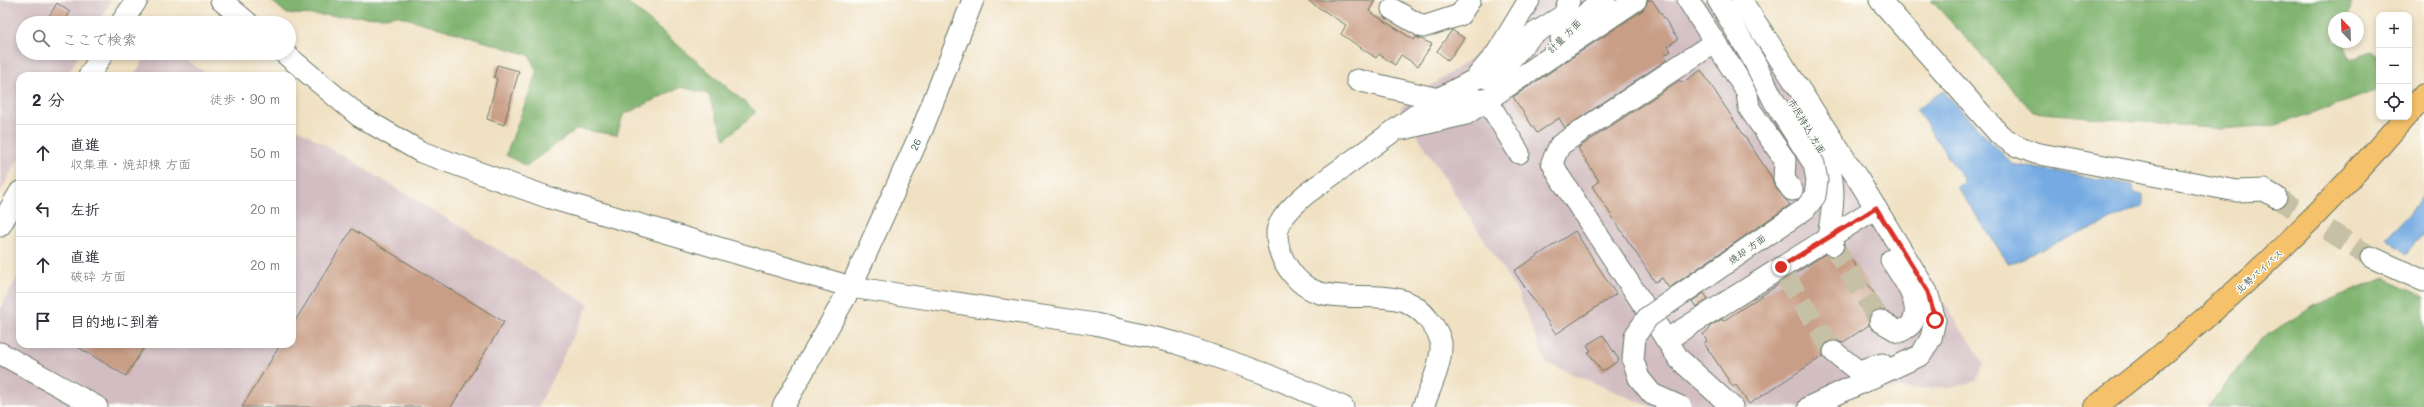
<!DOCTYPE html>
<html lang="ja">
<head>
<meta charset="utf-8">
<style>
  :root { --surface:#fff; --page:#f7f7f7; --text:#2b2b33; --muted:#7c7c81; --line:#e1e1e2 }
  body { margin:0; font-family:Mali,"Klee One",sans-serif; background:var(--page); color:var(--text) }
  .controls { position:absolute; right:12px; top:12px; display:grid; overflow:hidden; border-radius:8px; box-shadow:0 2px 6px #0003 }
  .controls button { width:36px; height:36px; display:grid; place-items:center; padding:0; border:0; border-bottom:1px solid var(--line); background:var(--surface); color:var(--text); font:20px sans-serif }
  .compass { position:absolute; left:2328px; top:12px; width:36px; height:36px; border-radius:50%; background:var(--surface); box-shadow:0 2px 6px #0003; rotate:337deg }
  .stop { position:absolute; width:12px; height:12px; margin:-9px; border:3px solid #d93025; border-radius:50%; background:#fff }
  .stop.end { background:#d93025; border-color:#fff; box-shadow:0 1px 4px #0008 }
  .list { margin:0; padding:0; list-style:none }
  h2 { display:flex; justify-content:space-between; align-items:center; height:52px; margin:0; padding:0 16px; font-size:17px }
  h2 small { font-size:13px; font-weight:400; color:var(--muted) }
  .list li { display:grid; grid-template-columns:26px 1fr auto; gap:12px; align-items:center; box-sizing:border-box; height:56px; padding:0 16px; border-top:1px solid var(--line) }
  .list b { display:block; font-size:15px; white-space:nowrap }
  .list p { margin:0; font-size:13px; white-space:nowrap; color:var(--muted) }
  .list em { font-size:13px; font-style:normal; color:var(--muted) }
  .icon { flex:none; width:22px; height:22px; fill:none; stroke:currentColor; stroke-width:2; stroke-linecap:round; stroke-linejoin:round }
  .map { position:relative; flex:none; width:2424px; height:407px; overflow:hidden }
  .search { position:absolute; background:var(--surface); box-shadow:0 2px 6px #0003; left:16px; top:16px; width:280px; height:44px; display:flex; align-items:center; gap:10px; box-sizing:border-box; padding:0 14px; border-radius:22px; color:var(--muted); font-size:15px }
  .panel { position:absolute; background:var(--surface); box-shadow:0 2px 6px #0003; left:16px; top:72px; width:280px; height:276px; border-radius:12px }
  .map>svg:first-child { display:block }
  .industrial { fill:#d2bec2 }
  .forest { fill:#80b46f; stroke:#507852 }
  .water { fill:#75aae2; stroke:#4a748b }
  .building { fill:#c99e86 }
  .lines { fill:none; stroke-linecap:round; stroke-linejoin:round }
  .minor-tunnel { stroke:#c6c0a6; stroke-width:21; stroke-dasharray:21 10; stroke-linecap:butt }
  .minor-casing { stroke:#687666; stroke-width:23 }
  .highway-casing { stroke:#687666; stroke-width:24 }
  .minor { stroke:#fff; stroke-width:21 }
  .highway { stroke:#f5c16b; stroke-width:22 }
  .minor-bridge-casing { stroke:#687666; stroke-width:23; stroke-linecap:butt }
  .minor-bridge { stroke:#fff; stroke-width:21 }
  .route { stroke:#d93025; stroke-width:5 }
  .labels { text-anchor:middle; stroke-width:3; stroke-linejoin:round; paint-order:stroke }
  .street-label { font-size:10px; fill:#1f3d34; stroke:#fdfcf7 }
</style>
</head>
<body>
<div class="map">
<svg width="2424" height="407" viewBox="0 0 2424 407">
  <rect width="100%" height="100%" fill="#fdfcf7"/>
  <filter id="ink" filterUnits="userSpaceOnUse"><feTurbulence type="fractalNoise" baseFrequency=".025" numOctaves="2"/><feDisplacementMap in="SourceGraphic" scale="8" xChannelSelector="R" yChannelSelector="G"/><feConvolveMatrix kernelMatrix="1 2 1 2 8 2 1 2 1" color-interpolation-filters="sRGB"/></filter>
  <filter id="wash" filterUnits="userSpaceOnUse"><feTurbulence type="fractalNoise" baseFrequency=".012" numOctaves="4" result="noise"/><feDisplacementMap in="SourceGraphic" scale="16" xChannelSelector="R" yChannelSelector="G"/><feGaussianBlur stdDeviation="0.9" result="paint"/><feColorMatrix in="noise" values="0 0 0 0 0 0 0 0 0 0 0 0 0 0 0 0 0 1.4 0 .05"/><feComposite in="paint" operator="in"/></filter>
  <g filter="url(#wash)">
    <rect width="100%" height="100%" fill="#f0e1c3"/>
    <g class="industrial">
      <polygon points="0,0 111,0 98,23 23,23 23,53 80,53 67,76 20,76 20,157 0,192"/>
      <polygon points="1522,0 1747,0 1984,364 1976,381 1951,388 1866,390 1832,407 1652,407 1546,363 1518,293 1400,108 1501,37"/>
      <polygon points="147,53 173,53 211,76 134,76"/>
      <polygon points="292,125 589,305 538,407 0,407 0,308 20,273 20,344 292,344"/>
    </g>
    <g class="forest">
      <polygon points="271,0 625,0 756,112 725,139 708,94 681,87 623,115 617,135 577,129 526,166 506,155 537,72 529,55 396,15 386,17 287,14"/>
      <polygon points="1931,0 2352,0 2348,18 2334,18 2334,42 2344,42 2350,60 2371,52 2379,56 2379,90 2276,125 2220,129 2033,112"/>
      <polygon points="2385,278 2424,297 2424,407 2208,407 2261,339 2314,306"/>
    </g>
    <g class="water">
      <polygon points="1943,91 2012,164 2133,185 2132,193 2143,194 2143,206 2009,264 1957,187 1965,182 1916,109"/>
      <polygon points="2424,196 2424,234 2406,254 2387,238"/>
    </g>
    <g id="blocks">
      <g class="building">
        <polygon points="1307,0 1375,0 1369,11 1414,40 1416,37 1432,44 1418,66 1401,55 1395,65 1379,54 1376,58 1341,34 1346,25"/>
        <polygon points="1648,0 1652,0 1678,39 1668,46 1671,51 1664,56 1667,60 1565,128 1559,118 1537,133 1513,97 1643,10"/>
        <polygon points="57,3 70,12 64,23 45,23"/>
        <polygon points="1452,30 1464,38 1448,61 1437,51"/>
        <polygon points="497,65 519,71 504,125 487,119 497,79 494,77"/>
        <polygon points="1701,70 1772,178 1774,186 1790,205 1669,288 1662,278 1655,282 1592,186 1599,181 1578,148 1680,80 1682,83"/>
        <polygon points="352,229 504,322 451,407 242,407 281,344 292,344 292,326"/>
        <polygon points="1575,231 1616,294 1556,334 1514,271"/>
        <polygon points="1844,248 1885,310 1874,311 1869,315 1869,325 1842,343 1836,340 1829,341 1824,345 1823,356 1749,404 1736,385 1733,387 1704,343 1707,341 1703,334 1710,329 1709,327 1722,319 1723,321 1825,254 1834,257 1840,255"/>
        <polygon points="1704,293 1708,299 1696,307 1692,301"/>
        <polygon points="1603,335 1619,360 1602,372 1588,352 1591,351 1587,345"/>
        <polygon points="73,344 146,344 126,376"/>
      </g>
    </g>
  </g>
  <g filter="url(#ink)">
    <use href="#blocks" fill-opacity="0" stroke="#687666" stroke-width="1"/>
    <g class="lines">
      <g class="minor-tunnel">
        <polyline points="2276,197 2371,257"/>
        <polyline points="1833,245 1880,321"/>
        <polyline points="1785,276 1834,352"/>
      </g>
      <defs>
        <g id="minor">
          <polyline points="221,0 248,23"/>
          <polyline points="1688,0 1715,42 1560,145 1552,162 1559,176 1679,359 1732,407"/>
          <polyline points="1718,0 1754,61"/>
          <polyline points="1741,0 1858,179 1927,292 1935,320 1931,338 1921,355 1809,407"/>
          <polyline points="1880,0 2000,135 2015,145 2035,153 2237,191 2264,190 2276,197"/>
          <polyline points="1392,9 1423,27 1460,15 1470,0"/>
          <polyline points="121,23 137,0"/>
          <polyline points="1561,39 1592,8 1605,0"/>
          <polyline points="1715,42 1747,92 1749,108 1785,160 1784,179 1792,190"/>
          <path id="s1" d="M284,53l75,63 62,36 129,46 301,89 71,-157 51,-130"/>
          <polyline points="89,76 103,53"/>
          <polyline points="1486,78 1496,76 1532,35 1564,15 1569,0"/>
          <polyline points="1357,80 1438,99 1487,100 1519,153"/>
          <polyline points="1403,129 1466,114 1636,0"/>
          <path d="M1810,129c27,42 26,61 18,108l5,8"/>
          <polyline points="0,226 20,192"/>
          <polyline points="2371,257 2424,281"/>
          <path d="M1880,321l19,11c4,-2 11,-5 13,-9 12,-19 -11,-47 -21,-63"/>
          <polyline points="1666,340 1876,208"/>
          <polyline points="1834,352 1858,371 1882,364"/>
          <polyline points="0,353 97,407"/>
          <polyline points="783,407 851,287 1095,324 1176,343 1263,373 1343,407"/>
          <path d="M1423,407c7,-19 19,-43 18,-64 -1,-8 -8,-18 -13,-24 -5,-7 -15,-15 -24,-18 -26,-8 -57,-1 -84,-8 -25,-7 -44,-37 -43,-61 1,-13 20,-30 29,-38l132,-95 36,-19 23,-27 32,-53"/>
        </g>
        <g id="highway">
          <polyline points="2409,113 2424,95"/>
          <path d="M2095,407c115,-87 217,-180 310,-290"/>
        </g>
      </defs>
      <use href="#minor" class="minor-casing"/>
      <use href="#highway" class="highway-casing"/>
      <use href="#minor" class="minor"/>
      <use href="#highway" class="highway"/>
      <defs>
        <polyline id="minor-bridge" points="1681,407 1652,394 1639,378 1633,360 1635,336 1648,317 1805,209 1815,196 1817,181 1814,164 1774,101 1754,61"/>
      </defs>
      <use href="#minor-bridge" class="minor-bridge-casing"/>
      <use href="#minor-bridge" class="minor-bridge"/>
    </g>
  </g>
  <g class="lines" filter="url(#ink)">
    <polyline class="route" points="1781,267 1876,208 1928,292 1935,320"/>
  </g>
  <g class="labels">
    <g class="street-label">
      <text transform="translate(1564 36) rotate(-45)" y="4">計量 方面</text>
      <text transform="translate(1807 126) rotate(59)" y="4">市民持込 方面</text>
      <text dy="4" stroke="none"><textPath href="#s1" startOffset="777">26</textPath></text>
      <text transform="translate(1747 249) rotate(-35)" y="4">焼却 方面</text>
      <text transform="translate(2259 271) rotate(-42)" y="4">北勢バイパス</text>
    </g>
  </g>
</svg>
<div class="controls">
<button>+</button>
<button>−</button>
<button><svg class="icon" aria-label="locate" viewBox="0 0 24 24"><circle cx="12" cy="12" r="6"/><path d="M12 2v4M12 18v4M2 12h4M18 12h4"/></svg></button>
</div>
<svg class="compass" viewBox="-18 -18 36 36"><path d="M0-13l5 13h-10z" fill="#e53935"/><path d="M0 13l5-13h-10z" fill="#7c7c81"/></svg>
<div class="stop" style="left:1935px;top:320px"></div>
<div class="stop end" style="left:1781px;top:267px"></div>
<div class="search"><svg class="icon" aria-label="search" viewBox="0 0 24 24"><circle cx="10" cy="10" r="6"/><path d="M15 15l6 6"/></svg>ここで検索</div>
<section class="panel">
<h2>2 分<small>徒歩 · 90 m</small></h2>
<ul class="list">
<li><svg class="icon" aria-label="ahead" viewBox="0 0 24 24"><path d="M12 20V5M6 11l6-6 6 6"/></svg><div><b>直進</b><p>収集車・焼却棟 方面</p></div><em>50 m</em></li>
<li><svg class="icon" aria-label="left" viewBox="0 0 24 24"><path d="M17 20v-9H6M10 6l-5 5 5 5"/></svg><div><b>左折</b></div><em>20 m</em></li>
<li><svg class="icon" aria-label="ahead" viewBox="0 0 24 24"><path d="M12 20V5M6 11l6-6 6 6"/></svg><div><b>直進</b><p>破砕 方面</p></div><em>20 m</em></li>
<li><svg class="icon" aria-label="arrive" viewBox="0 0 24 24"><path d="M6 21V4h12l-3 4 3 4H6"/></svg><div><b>目的地に到着</b></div></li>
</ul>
</section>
</div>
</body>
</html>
